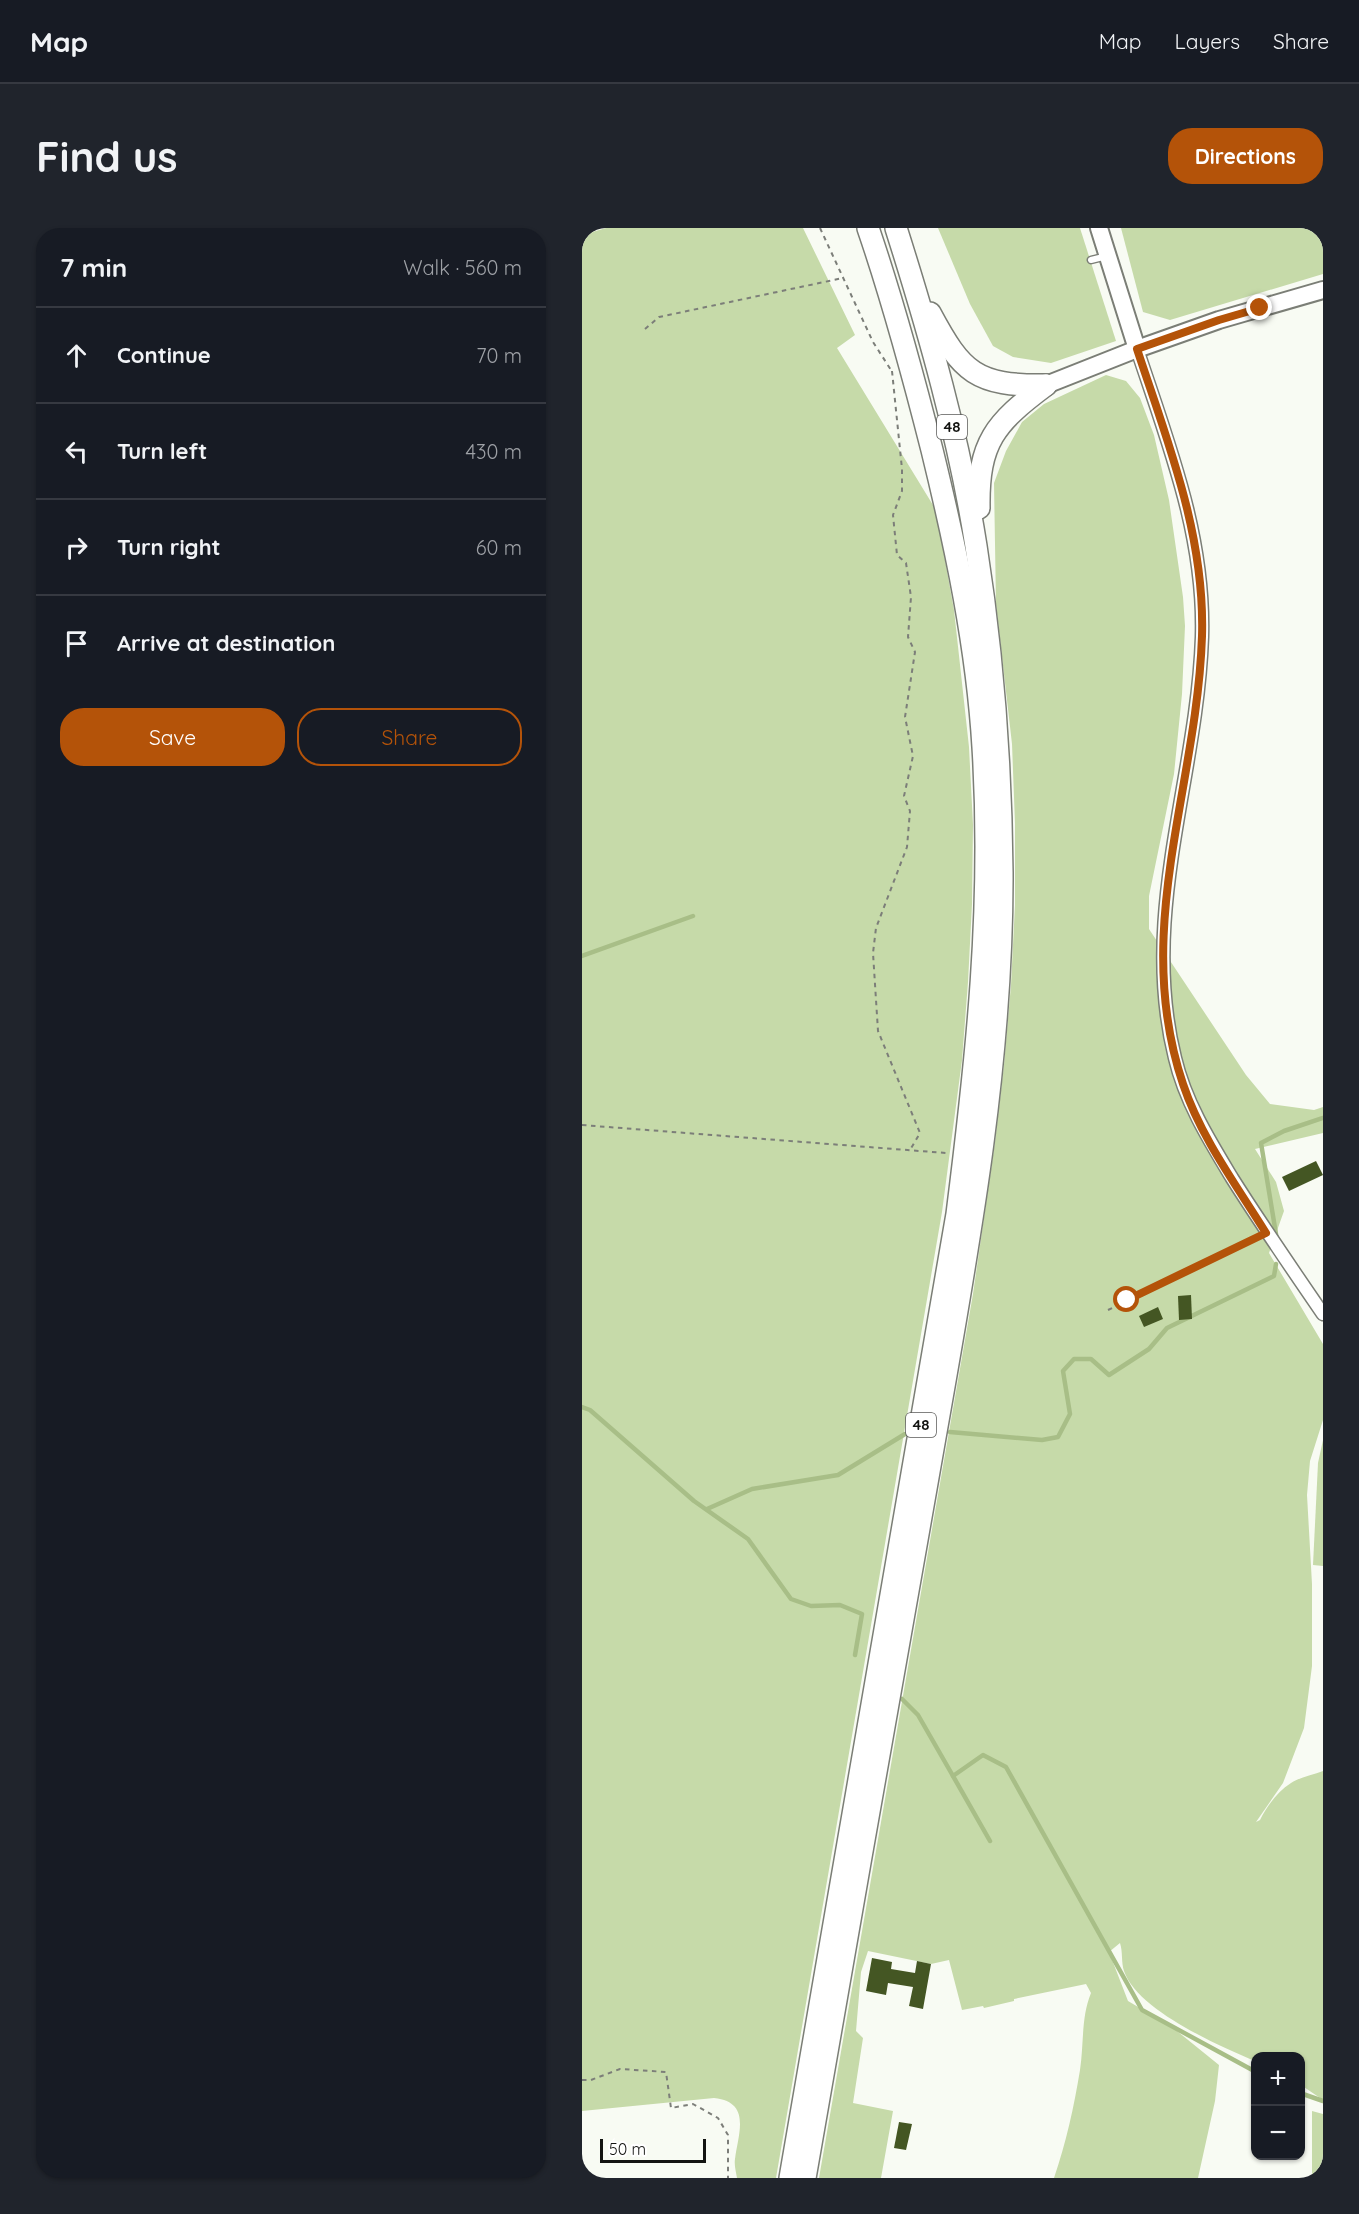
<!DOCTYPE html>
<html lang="en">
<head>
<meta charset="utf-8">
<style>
  :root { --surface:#171b24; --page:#20242c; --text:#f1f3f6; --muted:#9ea1a6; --line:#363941; --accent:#b45309 }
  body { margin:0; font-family:Quicksand,sans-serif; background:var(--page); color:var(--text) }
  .controls { position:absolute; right:18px; bottom:18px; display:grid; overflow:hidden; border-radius:12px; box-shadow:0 2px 4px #0004 }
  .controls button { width:54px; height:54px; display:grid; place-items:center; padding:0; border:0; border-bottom:2px solid var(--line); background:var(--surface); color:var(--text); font:30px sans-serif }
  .scale { position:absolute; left:18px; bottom:15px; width:106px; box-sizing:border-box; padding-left:6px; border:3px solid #131411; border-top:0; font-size:16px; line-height:21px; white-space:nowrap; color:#131411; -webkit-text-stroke:4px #fff; paint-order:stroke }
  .stop { position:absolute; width:18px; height:18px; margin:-14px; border:4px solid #b45309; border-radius:50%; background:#fff }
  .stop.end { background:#b45309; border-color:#fff; box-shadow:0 2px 6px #0008 }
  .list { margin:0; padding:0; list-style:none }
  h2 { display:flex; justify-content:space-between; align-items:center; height:78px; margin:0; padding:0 24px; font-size:26px }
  h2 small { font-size:20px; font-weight:400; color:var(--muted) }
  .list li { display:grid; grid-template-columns:39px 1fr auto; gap:18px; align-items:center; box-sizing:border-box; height:96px; padding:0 24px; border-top:2px solid var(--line) }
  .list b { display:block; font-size:22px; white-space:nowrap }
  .list em { font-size:20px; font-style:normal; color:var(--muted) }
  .actions { display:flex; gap:12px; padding:18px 24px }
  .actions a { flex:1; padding:14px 0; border:2px solid var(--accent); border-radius:24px; text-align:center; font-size:21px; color:var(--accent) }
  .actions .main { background:var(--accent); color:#fff }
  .icon { flex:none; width:33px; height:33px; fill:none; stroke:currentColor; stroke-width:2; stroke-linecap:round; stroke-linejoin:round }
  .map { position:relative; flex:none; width:741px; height:1950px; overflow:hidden; border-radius:24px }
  header { display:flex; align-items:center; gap:36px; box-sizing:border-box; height:84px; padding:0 30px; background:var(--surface); border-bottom:2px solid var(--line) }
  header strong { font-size:28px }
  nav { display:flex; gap:33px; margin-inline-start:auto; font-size:21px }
  .intro { display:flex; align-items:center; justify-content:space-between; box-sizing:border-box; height:144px; padding:0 36px }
  h1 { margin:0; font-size:42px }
  .button { padding:15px 27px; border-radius:24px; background:var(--accent); color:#fff; font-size:21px; font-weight:700 }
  main { display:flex; gap:36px; padding:0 36px }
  aside { flex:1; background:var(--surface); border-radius:24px; box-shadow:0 2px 4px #0004 }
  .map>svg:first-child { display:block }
  .green { fill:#c6daa9 }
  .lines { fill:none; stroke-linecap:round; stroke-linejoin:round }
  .stream { stroke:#a8be87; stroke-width:4.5 }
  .building { fill:#445623 }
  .lane-casing { stroke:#7b7e76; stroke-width:9 }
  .street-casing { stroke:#7b7e76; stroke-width:15 }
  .secondary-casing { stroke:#7b7e76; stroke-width:20 }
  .highway-casing { stroke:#7b7e76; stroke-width:24 }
  .path { stroke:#7c7e79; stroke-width:2; stroke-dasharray:4.5 4.5; stroke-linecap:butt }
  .lane { stroke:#fff; stroke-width:6 }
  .street { stroke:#fff; stroke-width:12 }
  .secondary { stroke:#fff; stroke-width:16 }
  .highway { stroke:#fff; stroke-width:21 }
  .route { stroke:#b45309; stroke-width:8 }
  .labels { text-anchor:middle; stroke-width:6; stroke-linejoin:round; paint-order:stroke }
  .shield { fill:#fff; stroke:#5a5a58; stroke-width:1.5 }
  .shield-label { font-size:15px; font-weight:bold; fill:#131411 }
</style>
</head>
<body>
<header>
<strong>Map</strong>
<nav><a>Map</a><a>Layers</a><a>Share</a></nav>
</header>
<div class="intro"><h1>Find us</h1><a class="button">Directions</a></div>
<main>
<aside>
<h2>7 min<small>Walk · 560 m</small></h2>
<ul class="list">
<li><svg class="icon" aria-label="ahead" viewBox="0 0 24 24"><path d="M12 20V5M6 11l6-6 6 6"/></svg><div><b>Continue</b></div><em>70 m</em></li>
<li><svg class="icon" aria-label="left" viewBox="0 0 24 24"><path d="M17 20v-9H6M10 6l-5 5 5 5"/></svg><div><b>Turn left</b></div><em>430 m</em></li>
<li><svg class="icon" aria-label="right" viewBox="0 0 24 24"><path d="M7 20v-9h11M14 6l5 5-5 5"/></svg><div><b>Turn right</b></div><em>60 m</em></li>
<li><svg class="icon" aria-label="arrive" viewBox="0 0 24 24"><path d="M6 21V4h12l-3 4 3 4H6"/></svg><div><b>Arrive at destination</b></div></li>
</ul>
<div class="actions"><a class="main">Save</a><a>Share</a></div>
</aside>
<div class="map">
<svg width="741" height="1950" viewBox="0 0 741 1950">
  <rect width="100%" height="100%" fill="#f8fbf3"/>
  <g class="green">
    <path d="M24,0h197l52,107 -18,13 99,162 18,100 15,137 4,78 -1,79 -4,78 -6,78 -20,152 -166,966h-39c-1,-6 -3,-13 -2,-19 3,-25 17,-57 -21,-61l-132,13v-1876z"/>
    <polygon points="356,0 498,0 534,113 469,135 431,129 411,118 388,76"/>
    <polygon points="539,0 741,0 741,46 588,92 561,84"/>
    <path d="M524,147l20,6 14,17 14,37 15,65 14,97 2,29 -3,68 -8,80 -25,122v33l97,146 24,29 44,6 9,-3v26l-68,16 21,33 8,29 -15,42 54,91v76l-13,41 -3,34 5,89v82l-8,62 -21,55 -27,39 4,-2c7,-14 17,-28 31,-37 9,-6 22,-8 32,-12v329l-22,-15 -1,-29h-44l-1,5c-36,-15 -118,-51 -131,-90 -3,-9 -1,-19 -4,-28l-11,9 19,49 44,26 47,38 -4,36 -17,77h-144c12,-35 20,-71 26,-108 4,-26 1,-53 11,-77l-5,-9 -72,15v2l-30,7 -1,-2 -21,4 -13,-50 -18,4 -63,-13 -7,21 -5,59 7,7 -10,65 40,8 -12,67h-62l154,-884 22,-152 9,-77 7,-80 4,-80v-81l-3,-80 -16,-140 -2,-121 12,-32 16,-29 22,-18z"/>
    <polygon points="741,1212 741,1338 731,1337 736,1235"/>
    <polygon points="730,1883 741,1886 741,1950 730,1950"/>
  </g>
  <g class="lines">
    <g class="stream">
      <polyline points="0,728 111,688"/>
      <polyline points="695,1012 679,915 702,903 741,890"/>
      <polyline points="0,1179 8,1182 112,1273 166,1311 209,1371 229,1378 258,1377 280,1386 273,1427"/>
      <polyline points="368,1204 460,1212 476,1209 488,1186 481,1143 492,1131 509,1131 527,1147 567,1121 585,1100 692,1048 694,1036"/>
      <polyline points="125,1281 170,1261 256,1247 323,1206"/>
      <polyline points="320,1471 336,1487 371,1548 401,1527 424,1539 560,1782 674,1844"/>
      <polyline points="371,1548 408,1613"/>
      <polyline points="718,1865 741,1873"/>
    </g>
  </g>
  <g class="building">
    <polygon points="734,933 741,947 707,963 700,949"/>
    <polygon points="609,1067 610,1091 597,1092 596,1068"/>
    <polygon points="576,1079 581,1091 562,1099 557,1088"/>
    <polygon points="290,1730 310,1734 309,1741 333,1745 335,1733 349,1736 341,1781 327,1778 331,1759 306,1755 304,1767 284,1763"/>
    <polygon points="317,1894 330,1896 324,1922 312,1920"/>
  </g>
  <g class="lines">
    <defs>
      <polyline id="lane" points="509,32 525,28"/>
      <path id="street" d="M555,121c31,94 68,186 65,288 -5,143 -63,277 -27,421 10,43 34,82 57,120 29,46 60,91 91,136"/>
      <g id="secondary">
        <polyline points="517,0 555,121"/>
        <polyline points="464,157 555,121 637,92 741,62"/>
      </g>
      <g id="highway">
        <path d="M348,85c32,60 46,73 116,72"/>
        <path d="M397,280c-1,-66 16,-85 67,-123"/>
        <path d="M208,1950l167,-964c20,-158 36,-307 26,-467 -6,-100 -27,-199 -51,-297 -19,-75 -39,-149 -64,-222"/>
        <path d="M223,1950c40,-232 81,-463 122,-695 35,-201 76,-406 75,-611 -1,-109 -9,-218 -26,-326 -17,-108 -47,-214 -80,-318"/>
      </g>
    </defs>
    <use href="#lane" class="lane-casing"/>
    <use href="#street" class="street-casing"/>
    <use href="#secondary" class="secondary-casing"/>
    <use href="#highway" class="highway-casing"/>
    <g class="path">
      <polyline points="238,0 291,114 309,142"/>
      <polyline points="63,101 77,89 261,50"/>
      <polyline points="310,143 320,241 320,263 311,287 315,327 324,335 329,369 326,409 333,424 323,489 331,528 322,568 328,583 325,619 294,700 291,725 296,803 338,905 328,922"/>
      <polyline points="0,897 364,925"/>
      <polyline points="526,1082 674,1010"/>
      <polyline points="0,1852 9,1852 38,1841 84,1844 89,1880 111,1876 136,1890 146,1907 146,1950"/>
    </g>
    <use href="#lane" class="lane"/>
    <use href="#street" class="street"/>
    <use href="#secondary" class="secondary"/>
    <use href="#highway" class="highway"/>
  </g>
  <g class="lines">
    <path class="route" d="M545,1072l139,-67c-29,-47 -65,-95 -83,-149 -52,-154 14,-295 19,-448 3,-101 -34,-193 -65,-287l82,-29 41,-12"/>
  </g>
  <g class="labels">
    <g class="shield">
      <rect x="355" y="187" width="30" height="24" rx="4.5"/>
      <rect x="324" y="1185" width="30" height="24" rx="4.5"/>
    </g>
    <g class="shield-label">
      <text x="370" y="204">48</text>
      <text x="339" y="1202">48</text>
    </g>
  </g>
</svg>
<div class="controls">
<button>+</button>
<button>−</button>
</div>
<div class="scale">50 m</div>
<div class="stop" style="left:545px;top:1072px"></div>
<div class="stop end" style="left:678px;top:80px"></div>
</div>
</main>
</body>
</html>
